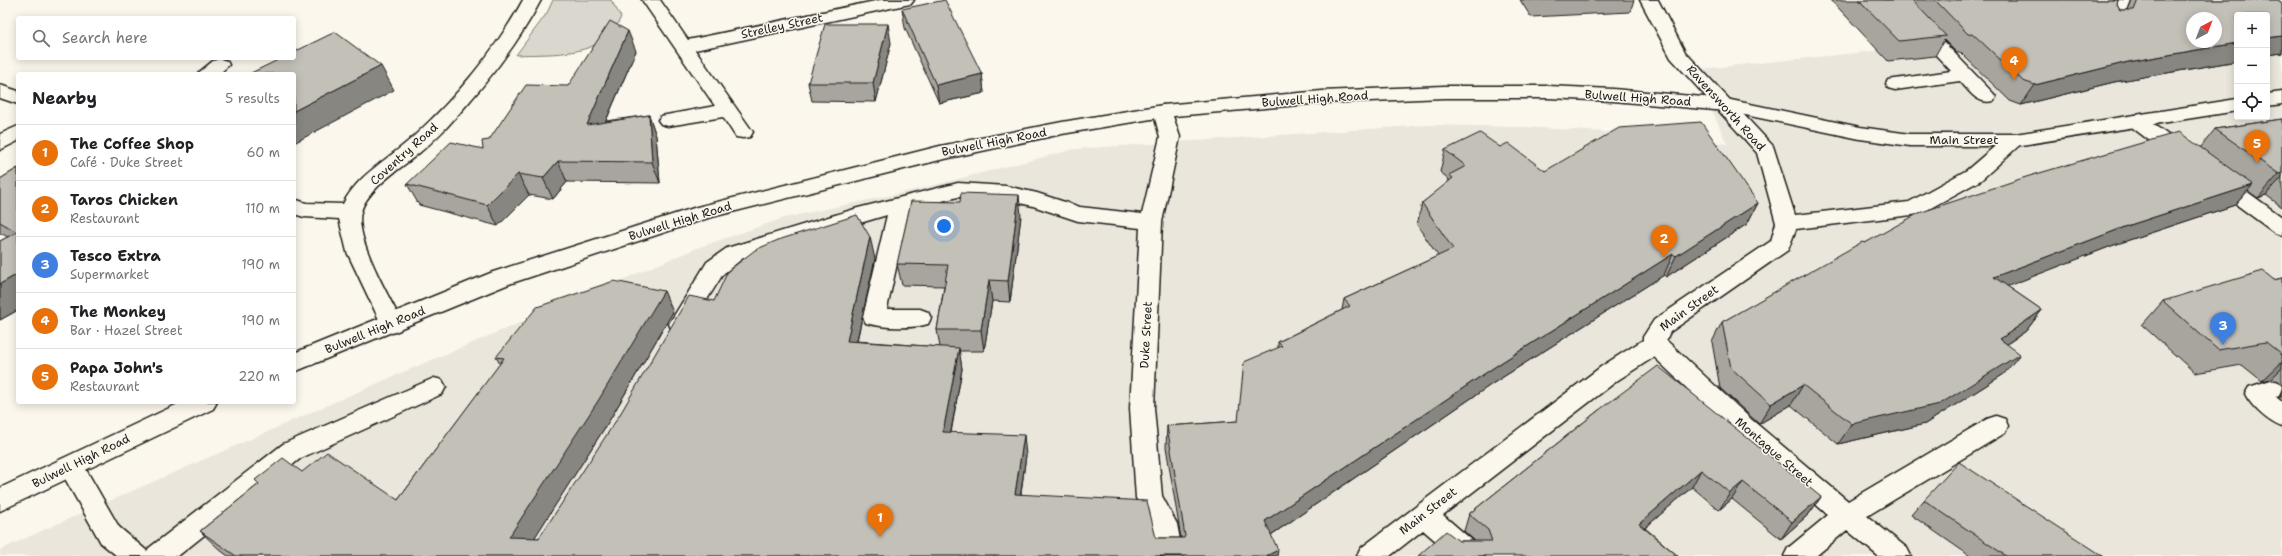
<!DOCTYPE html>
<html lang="en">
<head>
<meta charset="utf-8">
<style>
  :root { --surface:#fff; --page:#f6f6f6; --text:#202124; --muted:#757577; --line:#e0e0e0; --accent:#7c3aed }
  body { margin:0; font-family:"Shantell Sans",sans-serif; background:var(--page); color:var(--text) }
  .controls { position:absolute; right:12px; top:12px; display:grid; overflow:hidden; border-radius:4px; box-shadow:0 2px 10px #0003 }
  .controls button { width:36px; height:36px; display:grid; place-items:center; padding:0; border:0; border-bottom:1px solid var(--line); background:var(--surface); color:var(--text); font:20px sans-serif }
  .compass { position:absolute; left:2186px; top:12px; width:36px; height:36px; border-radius:50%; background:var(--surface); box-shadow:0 2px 10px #0003; rotate:42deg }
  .you { position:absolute; left:944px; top:226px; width:14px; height:14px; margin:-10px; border:3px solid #fff; border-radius:50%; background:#1a73e8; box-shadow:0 0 0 6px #1a73e833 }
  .badge { display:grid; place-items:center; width:26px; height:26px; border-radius:50%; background:var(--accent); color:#fff; font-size:13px; font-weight:700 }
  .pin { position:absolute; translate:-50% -33px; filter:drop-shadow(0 1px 2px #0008) }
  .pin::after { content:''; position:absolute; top:21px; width:14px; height:12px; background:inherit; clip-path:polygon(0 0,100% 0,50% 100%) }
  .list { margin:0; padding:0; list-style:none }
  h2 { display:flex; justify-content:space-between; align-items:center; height:52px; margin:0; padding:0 16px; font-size:17px }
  h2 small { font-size:13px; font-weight:400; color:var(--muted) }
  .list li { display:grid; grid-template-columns:26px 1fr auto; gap:12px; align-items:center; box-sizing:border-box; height:56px; padding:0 16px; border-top:1px solid var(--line) }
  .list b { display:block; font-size:15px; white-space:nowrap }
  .list p { margin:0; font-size:13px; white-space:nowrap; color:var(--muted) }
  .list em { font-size:13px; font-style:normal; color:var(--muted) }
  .icon { flex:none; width:22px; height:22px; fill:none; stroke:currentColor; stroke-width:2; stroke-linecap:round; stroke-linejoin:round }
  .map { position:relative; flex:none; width:2282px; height:556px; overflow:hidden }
  .search { position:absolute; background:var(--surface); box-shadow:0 2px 10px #0003; left:16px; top:16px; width:280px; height:44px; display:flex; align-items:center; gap:10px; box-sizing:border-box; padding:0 14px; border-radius:4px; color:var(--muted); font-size:15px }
  .panel { position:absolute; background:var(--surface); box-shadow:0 2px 10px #0003; left:16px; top:72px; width:280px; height:332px; border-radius:4px }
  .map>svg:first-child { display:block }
  .built { fill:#eae6dc; fill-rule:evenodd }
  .green { fill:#dad7ce; stroke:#7b7a75 }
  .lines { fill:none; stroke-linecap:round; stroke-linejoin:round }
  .minor-casing { stroke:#1c1c1c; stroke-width:3 }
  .major-casing { stroke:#1c1c1c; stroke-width:3 }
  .minor { fill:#fbf7ec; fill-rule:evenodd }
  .major { fill:#fbf7ec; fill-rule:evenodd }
  .wall { fill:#a8a59e; stroke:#1c1c1c; fill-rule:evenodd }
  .shaded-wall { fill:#888681; stroke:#1c1c1c }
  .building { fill:#c3c0b8; stroke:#1c1c1c; fill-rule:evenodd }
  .labels { text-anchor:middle; stroke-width:3; stroke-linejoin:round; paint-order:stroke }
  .street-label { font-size:12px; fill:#1c1c1c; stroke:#fbf7ec }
</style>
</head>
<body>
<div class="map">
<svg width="2282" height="556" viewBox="0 0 2282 556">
  <rect width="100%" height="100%" fill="#fbf7ec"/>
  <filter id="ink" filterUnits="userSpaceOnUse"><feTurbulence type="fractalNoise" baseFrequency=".025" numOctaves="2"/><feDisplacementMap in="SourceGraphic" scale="8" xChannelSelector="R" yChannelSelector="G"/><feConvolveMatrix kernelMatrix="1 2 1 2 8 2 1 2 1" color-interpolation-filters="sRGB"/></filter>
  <g filter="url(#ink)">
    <path class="built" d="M1954,0h328v556h-2282v-6l48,-22 353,-155 296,-125 87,-30 135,-29 156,-40 353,-24 96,2 161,10 42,7 -22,-50 -5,-25 244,-25 -38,-37zM2237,15h30v102h-30zM2192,18h24v24h-24z"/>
    <path class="green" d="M553,0h58l10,17c-17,42 -67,36 -105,38l31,-42z"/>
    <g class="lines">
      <defs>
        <g id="minor">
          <path d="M523,0h18c-24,46 -59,89 -94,127 -9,9 -19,19 -29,27 -17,14 -52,36 -57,58 -7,26 30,88 42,112l-3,6 -8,3 -8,-3 -37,-78 -8,-33 -35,-2 -10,-3v-15l12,4 37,1c14,-29 46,-45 70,-67 42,-38 83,-87 110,-137z"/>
          <polygon points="642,0 660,0 688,40 880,0 914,0 911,4 905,5 695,50 753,132 750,137 743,138 736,137 723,117 668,126 661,124 658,120 661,116 715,106"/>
          <polygon points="1640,0 1658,0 1685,52 1773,146 1795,215 1909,202 1967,170 2008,135 2015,134 2022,135 2025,140 1981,180 1920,214 1796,229 1788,250 1670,332 1666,340 1752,420 1848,501 1987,419 1996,416 2005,419 2008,426 2005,433 1867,516 1907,548 1911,556 1878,556 1847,530 1816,556 1784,556 1788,548 1828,515 1735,434 1654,357 1618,380 1443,515 1481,548 1485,556 1453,556 1423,530 1390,556 1357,556 1361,548 1602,366 1643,340 1643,337 1654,320 1771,241 1776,223 1757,153 1671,58"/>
          <path d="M1884,0h19l90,93 3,4 -3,4c-15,4 -23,-9 -33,-20l-65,9 -7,-2 -2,-4 2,-4 63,-9z"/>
          <polygon points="2113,0 2131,0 2120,29 2108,29 2105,25"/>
          <polygon points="220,59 227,61 229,65 219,74 197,74 213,61"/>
          <polygon points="0,85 18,91 18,104 0,98"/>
          <path d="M1163,105l7,2 10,30 -18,85 -8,186 8,88 15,28 6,32h-26l-6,-30 -15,-28 -6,-90 10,-180 -62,-7 -45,-15 -27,-6 -48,-3 -49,12 -22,100h33l8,3 3,6 -3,6c-17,5 -45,4 -62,-1l-3,-6 24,-102 -144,43 -20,16 -35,56 -8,3 -8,-3 -3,-6 38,-62 20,-14 131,-40 100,-25 48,3 31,7 43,14 62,7 18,-77 -7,-26 3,-4z"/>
          <polygon points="2136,115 2143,117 2189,150 2192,155 2189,160 2182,162 2175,160 2129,125 2126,121 2129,117"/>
          <polygon points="18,126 18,141 0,150 0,134"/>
          <polygon points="2217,173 2224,175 2282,217 2282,235 2275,233 2210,185 2207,180 2210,175"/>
          <polygon points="434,378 442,380 446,387 442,394 301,458 178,556 117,556 101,543 58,466 62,459 71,456 80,459 119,527 147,551 149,548 283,444"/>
          <path d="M2271,380l8,2 3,5 -3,9 -3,1 6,5v25c-14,-5 -30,-20 -37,-33l4,-7z"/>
        </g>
        <g id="major">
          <polygon points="1444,86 1548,86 1613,89 1726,99 1860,127 1910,134 2015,134 2237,99 2237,111 2015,146 1910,146 1860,139 1726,111 1613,101 1548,98 1444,98 1322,103 1163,117 1062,134 940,160 708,218 509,284 294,372 294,353 493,272 697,207 940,146 1062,122 1163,105 1322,91"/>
          <polygon points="2282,92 2282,104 2267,106 2267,94"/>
          <polygon points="182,402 217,402 213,409 0,511 0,488"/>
        </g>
      </defs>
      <use href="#minor" class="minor-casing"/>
      <use href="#major" class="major-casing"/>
      <use href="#minor" class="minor"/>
      <use href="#major" class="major"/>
    </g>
    <g class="wall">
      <polygon points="1520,0 1634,0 1630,12 1531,17"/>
      <path d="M1831,0h287l-1,5 3,5h8l4,-10h122l2,1 6,-1h16l4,3v50l-15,2v-40h-30v46l-123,21 -93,23 -11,-4 -49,-48h-4l-13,-13 -9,16 -47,5zM2192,18h24v24h-24z"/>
      <polygon points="902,9 982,74 984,93 939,103 905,28"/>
      <polygon points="891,43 876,102 812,101 808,83"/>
      <polygon points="636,51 606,121 649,115 656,136 660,183 567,182 553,199 529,195 498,226 419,205 407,184 483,149 489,140 568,86"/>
      <polygon points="2282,119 2282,207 2266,195 2258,198 2248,191 2235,205 2114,245 2007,286 2042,310 2026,331 2007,344 2004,374 1925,424 1838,444 1791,405 1759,424 1720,388 1712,342 1722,322 1865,243 2201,147 2215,129"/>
      <polygon points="1500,147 1545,171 1758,203 1747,224 1666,277 1664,275 1492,384 1271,535 1277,556 228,556 220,550 200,531 259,484 255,480 302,472 398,500 500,364 496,357 673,312 609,421 534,538 539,538 714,301 875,259 857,341 940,347 937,330 944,286 902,285 897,264 1021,216 1010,302 992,301 984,351 959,351 962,369 951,433 1026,455 1021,494 1156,538 1181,538 1166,447 1167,426 1238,421 1278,348 1278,342 1342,310 1344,299 1438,256 1417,225 1422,203 1448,183 1449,179 1440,172 1445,150"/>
      <polygon points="18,168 18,310 0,320 0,241 8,237 0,233 0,179"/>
      <polygon points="2282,278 2282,385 2279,381 2271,379 2262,381 2242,365 2195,373 2142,325 2163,301 2274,280"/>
      <polygon points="2282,391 2282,398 2280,397"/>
      <polygon points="1599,410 1821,497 1809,514 1781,539 1732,499 1719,510 1692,487 1645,528 1678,556 1459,541 1475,541 1464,531 1469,514"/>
      <polygon points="1924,500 2103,556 1970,556 1911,515"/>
    </g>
    <g class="shaded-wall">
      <polygon points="888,24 891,43 876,102 873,83"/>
      <polygon points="628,31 636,51 595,146 587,125"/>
      <polygon points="2282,36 2282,53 2267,55 2267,38"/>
      <polygon points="2237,43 2237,61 2114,82 2021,105 2035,85 2128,62"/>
      <polygon points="381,66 394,90 294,143 294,111"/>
      <polygon points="982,74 984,93 939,103 936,85"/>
      <polygon points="649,115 656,136 660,183 652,162"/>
      <polygon points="558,161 567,182 553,199 543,178"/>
      <polygon points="2282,173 2282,177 2266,195 2258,198 2279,174"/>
      <polygon points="518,174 529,195 498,226 487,205"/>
      <polygon points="2253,185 2235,205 2114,245 1980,297 1994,277 2130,225"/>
      <polygon points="1019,195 1021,216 1010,302 1008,281"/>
      <polygon points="1758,203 1747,224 1666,277 1676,256"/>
      <polygon points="870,237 875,259 852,362 847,341"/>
      <polygon points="1673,254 1664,275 1492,384 1262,541 1265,521 1499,364"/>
      <polygon points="18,274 18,310 0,320 0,284"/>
      <polygon points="989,280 992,301 984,351 981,330"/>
      <polygon points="664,291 673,312 609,421 523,556 509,537"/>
      <polygon points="2042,310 2026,331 1984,359 2000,339"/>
      <polygon points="959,348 962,369 947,453 943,432"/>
      <polygon points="2020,354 2004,374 1925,424 1838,444 1852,424"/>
      <polygon points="2282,362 2282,368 2271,379 2262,381"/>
      <polygon points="1803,385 1791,405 1759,424 1771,404"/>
      <polygon points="1024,435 1026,455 1018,514 1015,494"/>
      <polygon points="1701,470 1692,487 1630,541 1639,524"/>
      <polygon points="1743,482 1732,499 1719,510 1730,493"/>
      <polygon points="1821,497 1809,514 1781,539 1792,522"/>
      <polygon points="1278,550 1277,556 1266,556"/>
    </g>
    <g class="building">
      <polygon points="945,0 982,74 936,85 902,9"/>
      <polygon points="1859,0 1912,0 1946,36 1899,41"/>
      <path d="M1935,0h183l-1,5 3,5h14l4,-10h116l2,1 6,-1h16l4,3v33l-15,2v-23h-30v28l-109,19 -93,23 -12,-4 -51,-48 -4,1zM2192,18h24v24h-24z"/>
      <polygon points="610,21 628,31 587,125 649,115 652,162 558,161 543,178 518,174 487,205 407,184 451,142 483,149 482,141 489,140 526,85 568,86"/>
      <polygon points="825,24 888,24 873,83 808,83"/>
      <polygon points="335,32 381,66 294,111 294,74 249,74 282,58 294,58 294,52"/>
      <polygon points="2282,119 2282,173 2279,174 2215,129"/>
      <polygon points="1701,122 1758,203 1676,256 1673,254 1499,364 1265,521 1278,550 1266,556 236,556 200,531 259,484 255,480 283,458 302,472 327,452 398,500 504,358 496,357 537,307 614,281 664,291 598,401 509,537 539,538 619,416 689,296 714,301 728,271 755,250 778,240 857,215 870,237 847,341 959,348 943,432 1024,435 1015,494 1147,501 1156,538 1184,538 1185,536 1167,426 1238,421 1244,362 1282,346 1278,342 1350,306 1344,299 1453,249 1422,203 1453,178 1449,175 1466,166 1445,150 1480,133 1500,147 1508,143 1545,171 1619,128"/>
      <polygon points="2179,132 2253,185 2130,225 1994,277 2042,310 2000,339 2020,354 1940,404 1852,424 1803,385 1771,404 1731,368 1722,322 1862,242 1865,243 1919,213 2026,177"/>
      <polygon points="18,168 18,274 0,284 0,241 17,232 0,222 0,179"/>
      <polygon points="961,193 1019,195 1008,281 989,280 981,330 937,330 948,265 897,264 911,201 960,202"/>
      <polygon points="2263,271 2274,280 2282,278 2282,355 2266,342 2218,350 2163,301"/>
      <polygon points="1658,366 1821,497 1792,522 1743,482 1730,493 1701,470 1639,524 1678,556 1418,556 1446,531 1459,541 1492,541 1488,530 1469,514 1599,410"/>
      <polygon points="1959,462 2103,556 2006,556 1924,500"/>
    </g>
  </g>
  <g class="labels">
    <g class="street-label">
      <text transform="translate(782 26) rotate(-12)" y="4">Strelley Street</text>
      <text transform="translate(1638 98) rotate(4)" y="4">Bulwell High Road</text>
      <text transform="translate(1315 99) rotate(-4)" y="4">Bulwell High Road</text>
      <text transform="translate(1726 108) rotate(48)" y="4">Ravensworth Road</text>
      <text x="1964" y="144">Main Street</text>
      <text transform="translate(994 142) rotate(-11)" y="4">Bulwell High Road</text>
      <text transform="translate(404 154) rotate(-42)" y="4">Coventry Road</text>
      <text transform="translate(680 221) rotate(-17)" y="4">Bulwell High Road</text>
      <text transform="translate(1689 308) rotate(-36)" y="4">Main Street</text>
      <text transform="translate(375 330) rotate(-22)" y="4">Bulwell High Road</text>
      <text transform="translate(1146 335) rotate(-87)" y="4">Duke Street</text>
      <text transform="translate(1774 452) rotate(41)" y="4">Montague Street</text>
      <text transform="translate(81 461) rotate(-26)" y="4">Bulwell High Road</text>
      <text transform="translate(1428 511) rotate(-38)" y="4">Main Street</text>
    </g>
  </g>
</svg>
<div class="controls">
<button>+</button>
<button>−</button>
<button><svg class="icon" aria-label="locate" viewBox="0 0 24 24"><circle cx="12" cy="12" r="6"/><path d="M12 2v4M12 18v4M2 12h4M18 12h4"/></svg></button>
</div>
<svg class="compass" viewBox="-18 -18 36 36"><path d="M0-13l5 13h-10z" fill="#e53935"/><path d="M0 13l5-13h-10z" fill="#757577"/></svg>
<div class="you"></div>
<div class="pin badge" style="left:880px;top:537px;background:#e8710a">1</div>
<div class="pin badge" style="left:1664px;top:258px;background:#e8710a">2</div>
<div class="pin badge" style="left:2223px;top:345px;background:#3f7fe0">3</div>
<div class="pin badge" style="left:2014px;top:80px;background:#e8710a">4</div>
<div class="pin badge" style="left:2257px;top:163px;background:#e8710a">5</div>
<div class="search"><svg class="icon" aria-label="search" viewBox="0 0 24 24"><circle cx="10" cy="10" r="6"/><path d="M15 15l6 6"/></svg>Search here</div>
<section class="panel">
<h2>Nearby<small>5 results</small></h2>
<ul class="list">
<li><span class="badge" style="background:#e8710a">1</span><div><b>The Coffee Shop</b><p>Café · Duke Street</p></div><em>60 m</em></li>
<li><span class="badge" style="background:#e8710a">2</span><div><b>Taros Chicken</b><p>Restaurant</p></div><em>110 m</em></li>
<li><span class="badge" style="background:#3f7fe0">3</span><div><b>Tesco Extra</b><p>Supermarket</p></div><em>190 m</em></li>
<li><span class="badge" style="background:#e8710a">4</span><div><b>The Monkey</b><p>Bar · Hazel Street</p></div><em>190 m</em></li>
<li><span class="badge" style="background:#e8710a">5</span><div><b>Papa John's</b><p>Restaurant</p></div><em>220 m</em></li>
</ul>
</section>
</div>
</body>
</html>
